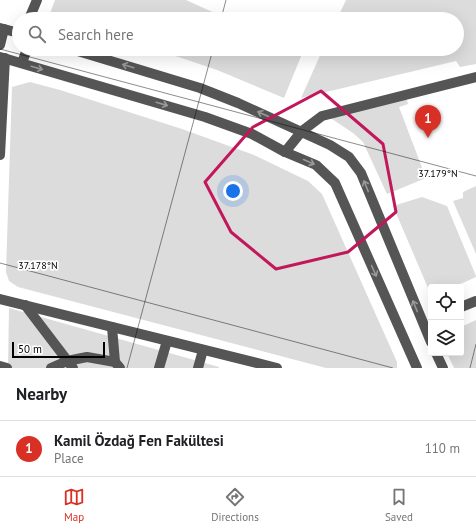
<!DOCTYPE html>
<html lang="en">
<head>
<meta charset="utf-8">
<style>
  :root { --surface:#fff; --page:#f2f2f2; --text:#202124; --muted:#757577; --line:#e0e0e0; --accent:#d93025 }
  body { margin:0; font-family:"PT Sans",sans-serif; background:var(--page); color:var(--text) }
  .controls { position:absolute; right:12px; bottom:12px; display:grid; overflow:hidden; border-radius:4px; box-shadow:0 4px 16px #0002 }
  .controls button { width:36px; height:36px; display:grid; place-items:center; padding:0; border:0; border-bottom:1px solid var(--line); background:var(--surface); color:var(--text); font:20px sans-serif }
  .scale { position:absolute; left:12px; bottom:10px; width:93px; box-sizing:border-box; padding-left:4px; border:2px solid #000; border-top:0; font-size:11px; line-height:14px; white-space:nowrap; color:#000; -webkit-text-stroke:3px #fff; paint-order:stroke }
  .you { position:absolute; left:233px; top:191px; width:14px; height:14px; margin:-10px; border:3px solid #fff; border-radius:50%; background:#1a73e8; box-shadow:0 0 0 6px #1a73e833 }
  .badge { display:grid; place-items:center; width:26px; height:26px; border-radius:50%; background:var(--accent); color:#fff; font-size:13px; font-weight:700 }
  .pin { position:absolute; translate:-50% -33px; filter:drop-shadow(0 1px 2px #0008) }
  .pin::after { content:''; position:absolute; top:21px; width:14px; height:12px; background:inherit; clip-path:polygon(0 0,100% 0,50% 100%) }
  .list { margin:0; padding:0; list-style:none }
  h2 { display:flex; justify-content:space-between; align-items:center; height:52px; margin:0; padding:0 16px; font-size:17px }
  h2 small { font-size:13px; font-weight:400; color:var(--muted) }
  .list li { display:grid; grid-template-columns:26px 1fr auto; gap:12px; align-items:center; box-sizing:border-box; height:56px; padding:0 16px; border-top:1px solid var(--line) }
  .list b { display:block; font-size:15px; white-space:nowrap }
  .list p { margin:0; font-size:13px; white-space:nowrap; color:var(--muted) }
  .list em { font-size:13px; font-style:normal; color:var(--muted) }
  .icon { flex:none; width:22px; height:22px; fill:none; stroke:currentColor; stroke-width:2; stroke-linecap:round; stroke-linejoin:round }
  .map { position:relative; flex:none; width:476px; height:368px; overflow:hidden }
  .search { position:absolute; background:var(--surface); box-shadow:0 4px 16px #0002; left:12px; right:12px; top:12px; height:44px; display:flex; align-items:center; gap:10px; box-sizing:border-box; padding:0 14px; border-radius:22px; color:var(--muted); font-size:15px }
  .sheet { height:108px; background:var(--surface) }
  nav { display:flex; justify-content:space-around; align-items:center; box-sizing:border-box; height:56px; border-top:1px solid var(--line); background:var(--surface); font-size:11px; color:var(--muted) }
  nav a { display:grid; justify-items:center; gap:2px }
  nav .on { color:var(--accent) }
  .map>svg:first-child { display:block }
  .green { fill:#dcdcdc }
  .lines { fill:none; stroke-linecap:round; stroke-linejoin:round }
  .minor { stroke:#555; stroke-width:10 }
  .oneway { stroke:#999 }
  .marked { fill:none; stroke:#c2185b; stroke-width:3; stroke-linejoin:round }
  .ticks { fill:none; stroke:#000; stroke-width:1; stroke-opacity:0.45 }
  .ticks-label { font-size:10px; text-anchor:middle; fill:#000; stroke:#fff; stroke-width:3.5; stroke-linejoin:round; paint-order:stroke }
</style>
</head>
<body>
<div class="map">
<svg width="476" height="368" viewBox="0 0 476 368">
  <rect width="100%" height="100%" fill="#fff"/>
  <g class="green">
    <polygon points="55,0 186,0 228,19 48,19"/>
    <polygon points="346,0 476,0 476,64 460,67 456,61 301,98 323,49 457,49 457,19 337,19"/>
    <polygon points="155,49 304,49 284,98 217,70"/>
    <polygon points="30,82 60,90 182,129 254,155 308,181 322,194 397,362 397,368 326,368 18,287 9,281 6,272 12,87"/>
    <polygon points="406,96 408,104 399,107 426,178 387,194 363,142 353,133 329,117"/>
    <polygon points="476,186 476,254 453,201 463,198 463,192"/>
    <polygon points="422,197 447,206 476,276 476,277 454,287 431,287 431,295 393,206"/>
    <polygon points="9,308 219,367 219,368 8,368"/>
    <polygon points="476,320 476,368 454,368 447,353 461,353 461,327"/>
  </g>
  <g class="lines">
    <g class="minor">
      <polyline points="29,19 37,0"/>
      <polyline points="0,28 19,33"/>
      <polyline points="0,45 4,29"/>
      <polyline points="71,49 200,88 238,103 330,145 349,157 361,173 431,342"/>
      <polyline points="0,57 205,117 252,134 285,152 316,165 335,183 417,368"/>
      <polyline points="22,63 27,49"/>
      <polyline points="285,152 302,131 322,116 476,77"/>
      <polyline points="0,155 5,58"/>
      <polyline points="0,299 277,368"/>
      <polyline points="25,305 73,368"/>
      <polyline points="461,307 476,301"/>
      <polyline points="112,327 115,362"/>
      <polyline points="436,353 443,368"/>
      <polyline points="0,366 7,368"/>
      <polyline points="51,368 67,361 87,357 115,362 120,368"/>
      <polyline points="159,368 167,341"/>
      <polyline points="198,368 203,350"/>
    </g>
  </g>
  <defs><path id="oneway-shaft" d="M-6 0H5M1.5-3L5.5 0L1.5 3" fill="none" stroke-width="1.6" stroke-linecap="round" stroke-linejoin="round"/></defs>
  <g class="oneway">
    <use href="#oneway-shaft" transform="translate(128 66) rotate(-163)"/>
    <use href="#oneway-shaft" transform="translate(37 68) rotate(16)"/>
    <use href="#oneway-shaft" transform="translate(162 104) rotate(16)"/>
    <use href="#oneway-shaft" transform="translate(263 114) rotate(-156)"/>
    <use href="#oneway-shaft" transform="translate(309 162) rotate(24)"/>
    <use href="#oneway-shaft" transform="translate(366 186) rotate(-112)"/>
    <use href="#oneway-shaft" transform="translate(374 271) rotate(66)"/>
    <use href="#oneway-shaft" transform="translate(415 306) rotate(-112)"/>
  </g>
  <path class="marked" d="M321,91l62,53 13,68 -48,40 -72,17 -45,-37 -26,-50 48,-55z"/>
  <path class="ticks" d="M221,19l5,-19M0,49l476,127M0,263l393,105M127,368l86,-319M470,368l6,-24"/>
  <g class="ticks-label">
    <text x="438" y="177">37.179°N</text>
    <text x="38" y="269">37.178°N</text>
  </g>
</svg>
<div class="controls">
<button><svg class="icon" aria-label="locate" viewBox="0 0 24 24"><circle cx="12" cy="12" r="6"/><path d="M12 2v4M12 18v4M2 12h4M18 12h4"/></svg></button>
<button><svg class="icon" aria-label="layers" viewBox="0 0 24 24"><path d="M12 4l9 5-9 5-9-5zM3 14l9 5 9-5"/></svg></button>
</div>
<div class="scale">50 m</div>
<div class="you"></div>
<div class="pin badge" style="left:428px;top:138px">1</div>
<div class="search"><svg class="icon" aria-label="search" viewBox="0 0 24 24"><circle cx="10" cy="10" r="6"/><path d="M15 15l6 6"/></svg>Search here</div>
</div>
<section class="sheet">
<h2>Nearby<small></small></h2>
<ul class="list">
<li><span class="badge">1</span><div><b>Kamil Özdağ Fen Fakültesi</b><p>Place</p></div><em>110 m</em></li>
</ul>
</section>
<nav>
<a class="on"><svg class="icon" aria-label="map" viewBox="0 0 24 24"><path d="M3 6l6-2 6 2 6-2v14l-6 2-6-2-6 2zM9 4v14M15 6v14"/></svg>Map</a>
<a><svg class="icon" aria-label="directions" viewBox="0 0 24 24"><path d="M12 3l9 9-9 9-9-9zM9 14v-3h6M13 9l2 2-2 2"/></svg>Directions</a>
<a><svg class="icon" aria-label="saved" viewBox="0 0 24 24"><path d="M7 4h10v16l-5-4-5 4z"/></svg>Saved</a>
</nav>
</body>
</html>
